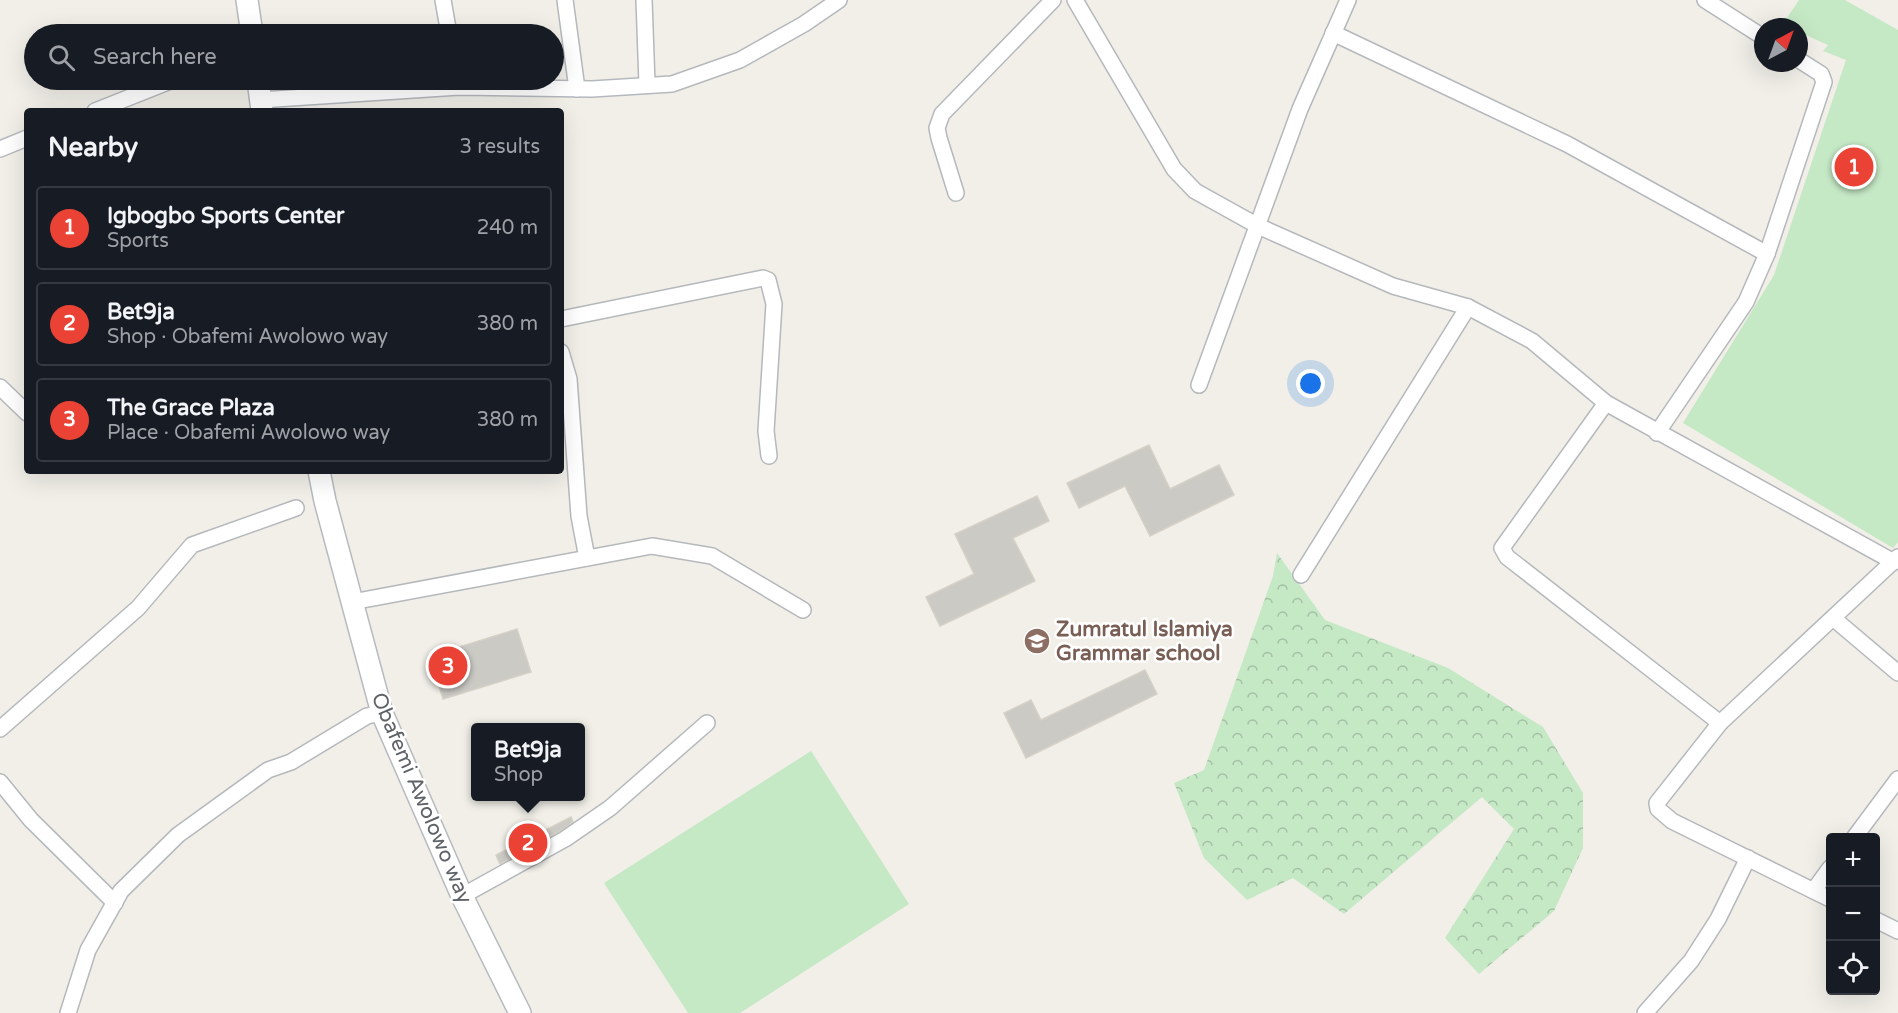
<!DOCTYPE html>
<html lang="en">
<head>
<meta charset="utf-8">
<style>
  :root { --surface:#171b24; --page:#242831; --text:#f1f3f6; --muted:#9ea1a6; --line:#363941; --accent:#ea4335 }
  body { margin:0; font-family:"Varela Round",sans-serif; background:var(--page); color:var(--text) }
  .controls { position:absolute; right:18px; bottom:18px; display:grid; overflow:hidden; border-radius:6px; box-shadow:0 6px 24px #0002 }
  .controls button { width:54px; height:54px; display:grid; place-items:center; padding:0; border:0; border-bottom:2px solid var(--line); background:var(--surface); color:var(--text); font:30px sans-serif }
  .compass { position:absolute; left:1754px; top:18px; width:54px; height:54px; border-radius:50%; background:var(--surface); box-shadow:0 6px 24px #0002; rotate:41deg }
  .you { position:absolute; left:1311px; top:384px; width:21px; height:21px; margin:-15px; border:4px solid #fff; border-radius:50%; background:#1a73e8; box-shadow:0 0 0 9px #1a73e833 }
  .badge { display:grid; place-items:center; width:39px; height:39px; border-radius:50%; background:var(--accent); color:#fff; font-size:20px; font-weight:700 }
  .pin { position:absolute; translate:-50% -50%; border:3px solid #fff; box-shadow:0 2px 6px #0006 }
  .popup { position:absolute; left:471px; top:723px; width:114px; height:78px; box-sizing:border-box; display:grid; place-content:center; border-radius:6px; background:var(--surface); filter:drop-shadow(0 2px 4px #0005); font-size:20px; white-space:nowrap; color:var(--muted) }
  .popup b { font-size:22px; color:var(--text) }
  .popup::after { content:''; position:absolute; left:50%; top:100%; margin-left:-12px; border:12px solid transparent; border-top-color:var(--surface) }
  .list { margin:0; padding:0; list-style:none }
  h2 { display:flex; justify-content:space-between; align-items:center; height:78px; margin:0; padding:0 24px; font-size:26px }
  h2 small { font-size:20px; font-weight:400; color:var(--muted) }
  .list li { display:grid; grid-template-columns:39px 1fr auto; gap:18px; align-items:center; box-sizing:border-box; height:84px; margin:0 12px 12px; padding:0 12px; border:2px solid var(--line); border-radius:6px }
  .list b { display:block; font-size:22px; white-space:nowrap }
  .list p { margin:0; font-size:20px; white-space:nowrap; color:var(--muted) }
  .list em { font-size:20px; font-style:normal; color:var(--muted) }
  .icon { flex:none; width:33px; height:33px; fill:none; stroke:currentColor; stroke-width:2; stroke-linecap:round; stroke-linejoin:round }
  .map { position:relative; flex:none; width:1898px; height:1013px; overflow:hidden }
  .search { position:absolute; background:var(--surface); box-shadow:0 6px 24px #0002; left:24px; top:24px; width:540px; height:66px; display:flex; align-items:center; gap:15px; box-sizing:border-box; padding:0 21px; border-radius:33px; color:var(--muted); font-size:22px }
  .panel { position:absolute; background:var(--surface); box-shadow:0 6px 24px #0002; left:24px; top:108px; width:540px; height:366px; border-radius:6px }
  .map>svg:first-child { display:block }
  .forest { fill:url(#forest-crowns) }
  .park { fill:#c5e8c5 }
  .building { fill:#cccac5; stroke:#d6d1c6; stroke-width:1.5 }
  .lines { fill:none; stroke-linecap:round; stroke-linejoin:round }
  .minor-casing { stroke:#b5b8bc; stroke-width:18 }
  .secondary-casing { stroke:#b6babf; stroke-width:24 }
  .minor { stroke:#fff; stroke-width:15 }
  .secondary { stroke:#fff; stroke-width:21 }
  .labels { text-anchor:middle; stroke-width:5; stroke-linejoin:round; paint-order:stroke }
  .education-label { font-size:21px; font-weight:bold; fill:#785e54; stroke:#fff; text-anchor:start }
  .street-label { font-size:21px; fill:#5f6368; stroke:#fff }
</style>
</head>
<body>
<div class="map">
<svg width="1898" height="1013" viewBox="0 0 1898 1013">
  <defs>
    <pattern id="forest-crowns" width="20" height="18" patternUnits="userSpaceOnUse" patternTransform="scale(1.5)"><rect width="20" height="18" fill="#c5e8c5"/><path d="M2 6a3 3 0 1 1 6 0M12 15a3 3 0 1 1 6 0" fill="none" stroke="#a3c0a4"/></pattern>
  </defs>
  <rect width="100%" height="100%" fill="#f1efe8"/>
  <polygon class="forest" points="1277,553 1325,620 1448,668 1543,727 1583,793 1583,848 1554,911 1479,974 1445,938 1514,829 1482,797 1344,914 1293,878 1247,900 1204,858 1174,783 1204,770 1273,576"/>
  <g class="park">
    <polygon points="1799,0 1845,0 1898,30 1898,542 1893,548 1683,423 1774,275 1846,60 1823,51 1828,45 1799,32 1799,27 1783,24"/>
    <polygon points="811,751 909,904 740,1013 688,1013 604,883"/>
  </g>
  <g class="building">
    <polygon points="1149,445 1170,489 1219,465 1234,495 1150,536 1125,486 1079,508 1067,483"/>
    <polygon points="1037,496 1049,521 1013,538 1035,581 940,626 926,597 974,574 955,534"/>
    <polygon points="517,629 531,672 443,699 430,656"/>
    <polygon points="1145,670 1157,694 1026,758 1004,713 1031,700 1041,720"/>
    <polygon points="571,817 573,822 560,831 500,864 496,855"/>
  </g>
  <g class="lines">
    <defs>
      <g id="minor">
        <polyline points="443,0 449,34"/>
        <polyline points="565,0 577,89"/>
        <polyline points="644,0 647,84"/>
        <polyline points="1075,0 1174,169 1195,191 1258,226 1393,286 1468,307 1532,341 1606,403 1894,562"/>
        <polyline points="1705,0 1763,37"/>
        <polyline points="1333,33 1567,144 1767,254"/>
        <polyline points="260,100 459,87 592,89 672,84 740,60 804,24 839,0"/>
        <polyline points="95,111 173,80"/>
        <polyline points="0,149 27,138"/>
        <polyline points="956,193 939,138 937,128 942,114 1053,0"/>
        <polyline points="561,319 763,278 768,280 774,304 766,431 769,456"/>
        <polyline points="561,352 569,379 579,516 587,558"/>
        <polyline points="1199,385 1300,109 1348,0"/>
        <polyline points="0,387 27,413"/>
        <polyline points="1606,403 1502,548 1507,557 1720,723"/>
        <polyline points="1657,433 1746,302 1767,254 1824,82 1821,74 1799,60"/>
        <polyline points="1301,575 1468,307"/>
        <polyline points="352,602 652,546 712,556 803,610"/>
        <polyline points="1833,618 1898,673"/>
        <polyline points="0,729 138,608 192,545 296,508"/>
        <polyline points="0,782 31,820 115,903"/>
        <polyline points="1854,838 1898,779"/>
        <polyline points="1814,890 1830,868"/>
        <polyline points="462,896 565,839 610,808 707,723"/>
        <polyline points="1830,899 1672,821 1658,809 1657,803 1720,723 1898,557"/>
        <polyline points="1876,920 1898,931"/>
        <polyline points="68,1013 88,950 121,891 178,835 268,770 291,762 367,716 382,713"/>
        <polyline points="1645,1013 1691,961 1718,919 1748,858"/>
      </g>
      <g id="secondary">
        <polyline points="247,0 252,34"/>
        <polyline points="258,80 262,111"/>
        <polyline points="319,471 325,501 382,713 462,896 520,1013"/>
      </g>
    </defs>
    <use href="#minor" class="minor-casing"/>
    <use href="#secondary" class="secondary-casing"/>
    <use href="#minor" class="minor"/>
    <use href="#secondary" class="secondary"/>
  </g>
  <defs>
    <symbol id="school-disc" viewBox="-11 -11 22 22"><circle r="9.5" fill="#8d6e63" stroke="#fff"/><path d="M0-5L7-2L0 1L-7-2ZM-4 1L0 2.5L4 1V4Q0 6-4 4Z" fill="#fff"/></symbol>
  </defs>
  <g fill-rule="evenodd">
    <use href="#school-disc" x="1022" y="626" width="30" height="30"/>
  </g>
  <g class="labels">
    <g class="education-label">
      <text x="1056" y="636">Zumratul Islamiya<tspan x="1056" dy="24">Grammar school</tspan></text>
    </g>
    <g class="street-label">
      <text transform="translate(422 798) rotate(67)" y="7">Obafemi Awolowo way</text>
    </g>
  </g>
</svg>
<div class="controls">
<button>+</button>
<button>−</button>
<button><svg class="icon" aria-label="locate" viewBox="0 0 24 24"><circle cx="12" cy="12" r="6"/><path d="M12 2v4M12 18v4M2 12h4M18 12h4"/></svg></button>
</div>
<svg class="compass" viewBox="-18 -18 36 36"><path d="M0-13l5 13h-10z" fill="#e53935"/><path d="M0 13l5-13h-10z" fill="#9ea1a6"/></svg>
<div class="you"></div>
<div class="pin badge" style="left:1854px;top:167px">1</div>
<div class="pin badge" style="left:528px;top:843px">2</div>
<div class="popup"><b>Bet9ja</b>Shop</div>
<div class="pin badge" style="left:448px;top:666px">3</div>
<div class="search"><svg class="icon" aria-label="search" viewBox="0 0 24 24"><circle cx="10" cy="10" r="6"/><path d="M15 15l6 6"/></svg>Search here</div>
<section class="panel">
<h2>Nearby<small>3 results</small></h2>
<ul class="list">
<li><span class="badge">1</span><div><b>Igbogbo Sports Center</b><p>Sports</p></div><em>240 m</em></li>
<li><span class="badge">2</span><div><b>Bet9ja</b><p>Shop · Obafemi Awolowo way</p></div><em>380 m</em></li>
<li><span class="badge">3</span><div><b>The Grace Plaza</b><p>Place · Obafemi Awolowo way</p></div><em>380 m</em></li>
</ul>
</section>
</div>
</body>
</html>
